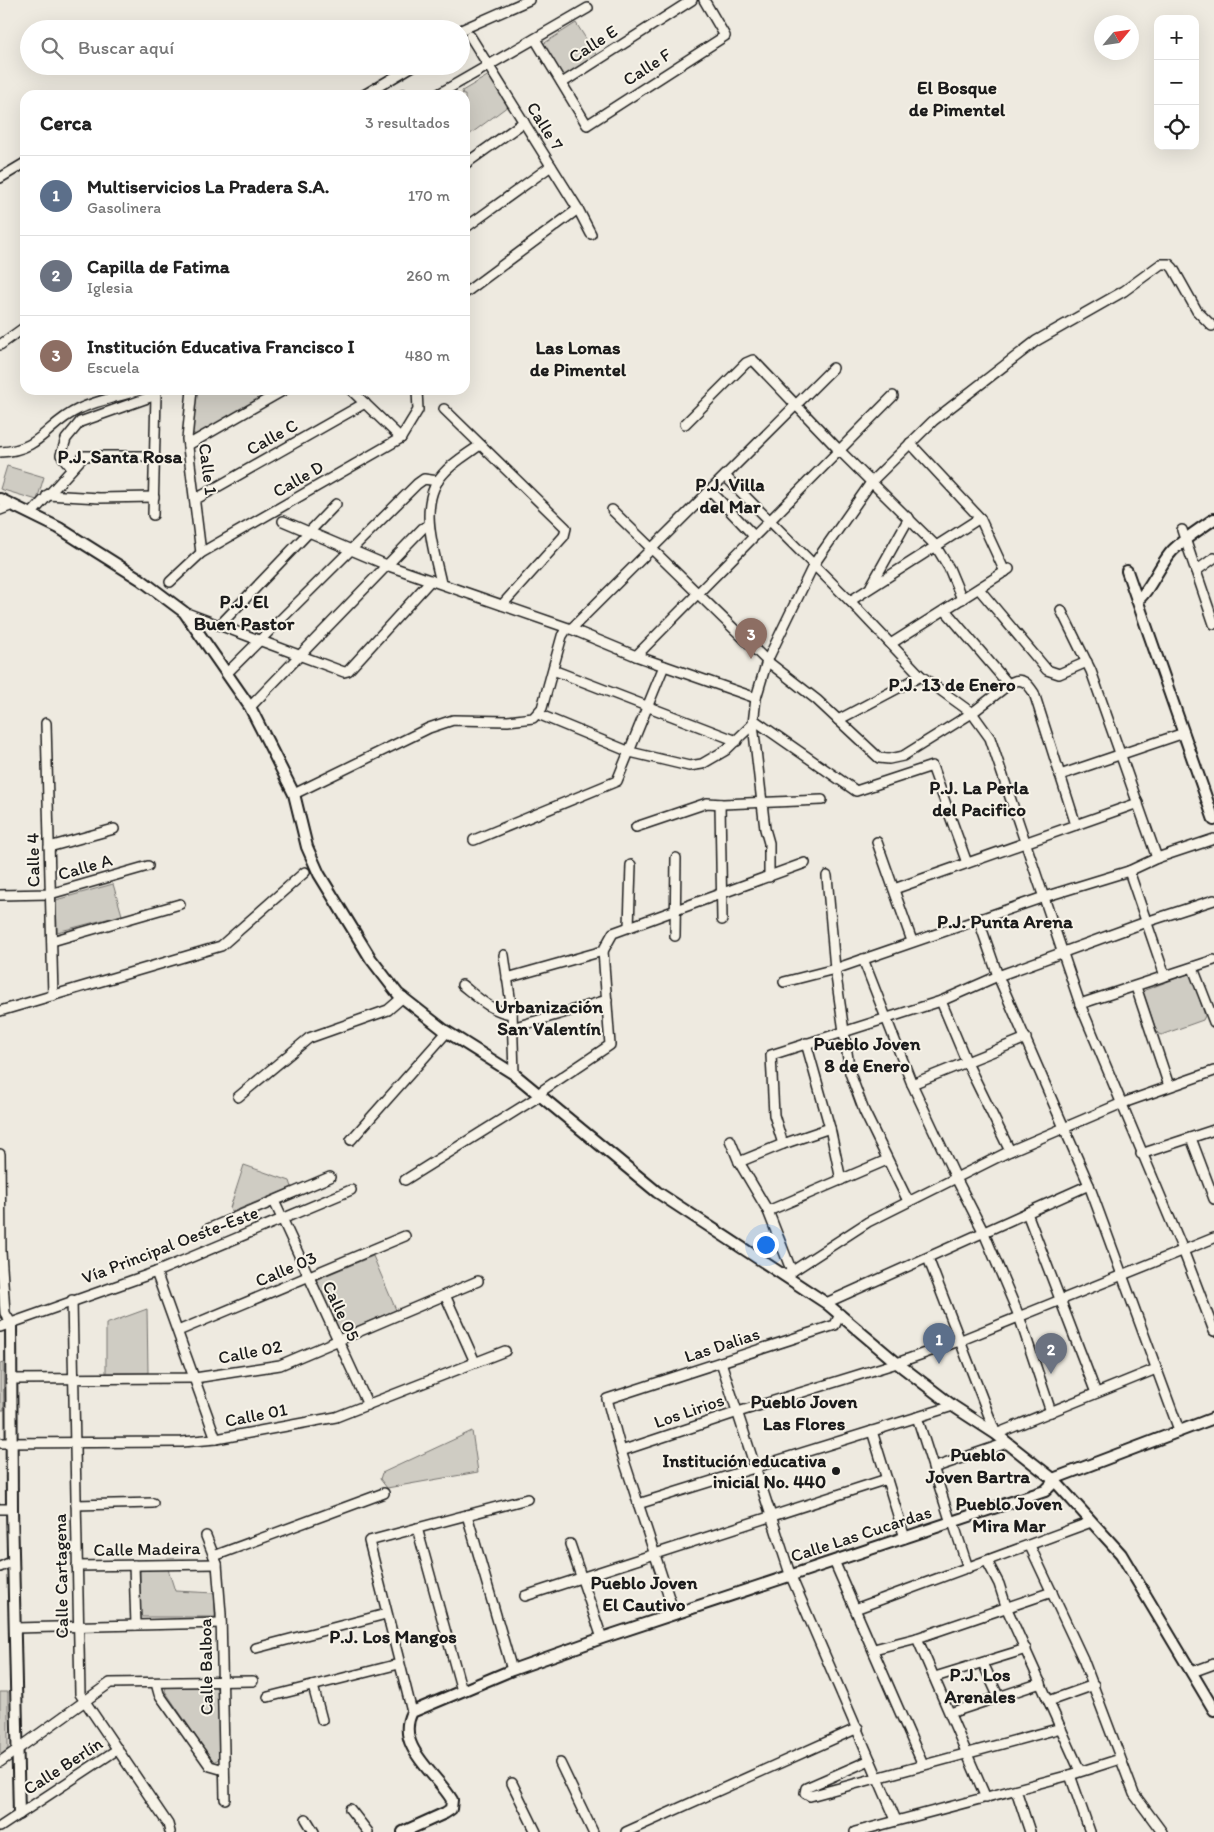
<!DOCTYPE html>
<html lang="es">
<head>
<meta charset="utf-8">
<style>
  :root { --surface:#fff; --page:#f2f2f2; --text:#222; --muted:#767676; --line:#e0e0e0; --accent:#1c1c1c }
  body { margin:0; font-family:Itim,sans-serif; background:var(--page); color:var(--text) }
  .controls { position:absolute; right:15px; top:15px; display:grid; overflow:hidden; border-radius:10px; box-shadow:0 5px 20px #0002 }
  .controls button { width:45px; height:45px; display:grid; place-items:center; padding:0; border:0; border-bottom:1px solid var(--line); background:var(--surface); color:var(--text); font:25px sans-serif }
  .compass { position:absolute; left:1094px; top:15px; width:45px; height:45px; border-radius:50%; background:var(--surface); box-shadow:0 5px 20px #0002; rotate:61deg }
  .you { position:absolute; left:765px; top:1244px; width:18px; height:18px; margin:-12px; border:4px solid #fff; border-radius:50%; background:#1a73e8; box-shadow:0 0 0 8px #1a73e833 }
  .badge { display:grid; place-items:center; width:32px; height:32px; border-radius:50%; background:var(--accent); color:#fff; font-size:16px; font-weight:700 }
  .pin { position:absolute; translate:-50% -41px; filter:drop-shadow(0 1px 2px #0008) }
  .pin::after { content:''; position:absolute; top:26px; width:18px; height:15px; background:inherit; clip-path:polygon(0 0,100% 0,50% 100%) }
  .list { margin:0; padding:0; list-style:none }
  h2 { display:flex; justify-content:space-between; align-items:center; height:65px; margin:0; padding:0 20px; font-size:21px }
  h2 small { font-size:16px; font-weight:400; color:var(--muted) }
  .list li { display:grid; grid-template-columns:32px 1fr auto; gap:15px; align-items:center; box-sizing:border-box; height:80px; padding:0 20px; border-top:1px solid var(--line) }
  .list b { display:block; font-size:19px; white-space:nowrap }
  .list p { margin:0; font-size:16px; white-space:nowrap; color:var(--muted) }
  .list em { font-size:16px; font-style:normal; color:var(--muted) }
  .icon { flex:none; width:28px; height:28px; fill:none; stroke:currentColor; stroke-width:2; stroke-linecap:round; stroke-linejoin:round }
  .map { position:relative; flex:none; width:1214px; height:1832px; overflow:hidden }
  .search { position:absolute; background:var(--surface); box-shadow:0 5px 20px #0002; left:20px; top:20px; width:450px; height:55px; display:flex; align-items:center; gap:12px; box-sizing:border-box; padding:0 18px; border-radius:28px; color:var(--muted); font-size:19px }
  .panel { position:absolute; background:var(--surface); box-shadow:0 5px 20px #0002; left:20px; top:90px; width:450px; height:305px; border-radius:15px }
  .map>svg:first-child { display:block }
  .green { fill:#cfccc3; stroke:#767470 }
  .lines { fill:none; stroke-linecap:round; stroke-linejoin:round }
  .minor-casing { stroke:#1c1c1c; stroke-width:12 }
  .tertiary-casing { stroke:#1c1c1c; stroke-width:14 }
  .minor { stroke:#f7f3e8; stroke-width:9 }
  .tertiary { stroke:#f7f3e8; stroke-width:10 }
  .poi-dot { fill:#1c1c1c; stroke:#f7f3e8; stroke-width:2 }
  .labels { text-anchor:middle; stroke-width:4; stroke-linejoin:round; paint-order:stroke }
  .street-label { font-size:18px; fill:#1c1c1c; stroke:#f7f3e8 }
  .poi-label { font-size:18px; font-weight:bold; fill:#1c1c1c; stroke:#f7f3e8; text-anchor:end }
  .neighbourhood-label { font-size:19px; font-weight:bold; fill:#1c1c1c; stroke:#f7f3e8 }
</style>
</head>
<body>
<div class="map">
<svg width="1214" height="1832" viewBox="0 0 1214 1832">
  <rect width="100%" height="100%" fill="#eeeae0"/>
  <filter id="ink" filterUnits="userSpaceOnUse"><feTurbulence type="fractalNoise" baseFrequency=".02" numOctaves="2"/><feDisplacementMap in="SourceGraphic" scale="10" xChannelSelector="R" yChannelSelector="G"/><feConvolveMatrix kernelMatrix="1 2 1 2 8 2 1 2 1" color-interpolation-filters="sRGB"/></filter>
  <g filter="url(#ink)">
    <g class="green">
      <polygon points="576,23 597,56 565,76 562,76 543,44"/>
      <polygon points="489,75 508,106 465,138 465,95 463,95 462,91"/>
      <polygon points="196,390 278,390 197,435 192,433"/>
      <polygon points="7,466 44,477 37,500 0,489"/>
      <polygon points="113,884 122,915 57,932 56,900"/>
      <polygon points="1188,974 1192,976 1205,1016 1203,1020 1161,1035 1157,1033 1143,992 1145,990"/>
      <polygon points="244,1165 290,1181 292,1187 232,1212 230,1208"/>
      <polygon points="373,1256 396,1310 339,1334 315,1280"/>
      <polygon points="147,1309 148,1373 106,1373 106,1324"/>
      <polygon points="3,1362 4,1410 0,1410 0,1363"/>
      <polygon points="472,1431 478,1472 387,1488 380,1479 382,1473"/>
      <polygon points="143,1568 168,1569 175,1591 215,1593 215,1617 140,1617 140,1571"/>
      <polygon points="166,1687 215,1687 217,1689 221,1758 213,1762 165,1691"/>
      <polygon points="0,1692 8,1692 8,1749 0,1755"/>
    </g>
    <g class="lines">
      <defs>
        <g id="minor">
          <polyline points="461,30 529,0"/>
          <polyline points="470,36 578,209 591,234"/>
          <polyline points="535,39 587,125 725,36 704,0"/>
          <polyline points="562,83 692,0"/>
          <polyline points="403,94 403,95"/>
          <polyline points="364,95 413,66"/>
          <polyline points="437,95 588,8"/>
          <polyline points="465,164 524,122"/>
          <polyline points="0,178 25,163"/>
          <polyline points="465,228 551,166"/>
          <polyline points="465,293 578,209"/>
          <polyline points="0,345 25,327"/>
          <polyline points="192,390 187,439 201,553"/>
          <polyline points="351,390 401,438"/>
          <polyline points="444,409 566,528 564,536 502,605"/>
          <polyline points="685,424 746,363 753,360 839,450 935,545 949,568 962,599"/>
          <polyline points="910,443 980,518 1005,572"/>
          <polyline points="188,445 284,390"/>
          <path d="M0,452c42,-2 46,-28 79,-43 19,-9 42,-13 62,-19"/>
          <polyline points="71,467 61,455 66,439 80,422 156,395 153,515"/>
          <polyline points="725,476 850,601 921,676 972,713 990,738 1080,1004 1183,1250 1214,1331"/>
          <polyline points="710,490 754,536"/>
          <polyline points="47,495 99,498 154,497"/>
          <polyline points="196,499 365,403"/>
          <polyline points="0,510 13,505"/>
          <path d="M612,510l155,151 50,39 62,58 10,1 14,-3 69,-43 40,-31c11,-5 16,2 22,11l42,132"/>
          <polyline points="32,513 84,456 154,456"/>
          <polyline points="283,521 389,566 571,629 636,656 756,698"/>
          <polyline points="1182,530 1214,624"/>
          <polyline points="1196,571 1214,558"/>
          <polyline points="170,582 201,553 401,438 418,410 417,390"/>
          <path d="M441,583c-7,-33 -24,-80 2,-109 10,-12 25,-20 37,-29"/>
          <polyline points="871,586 909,518"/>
          <polyline points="979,589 1047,670 1059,674 1087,662"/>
          <polyline points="850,601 980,518"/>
          <polyline points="945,610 1009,685"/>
          <polyline points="1061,610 1091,671 1157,858"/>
          <polyline points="184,612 344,672 348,671 431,580"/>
          <polyline points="220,625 336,504"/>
          <polyline points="571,629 833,368"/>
          <polyline points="892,643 1009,569"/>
          <polyline points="636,656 893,396"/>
          <polyline points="553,670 737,741"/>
          <polyline points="228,672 417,484 424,479 438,481"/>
          <polyline points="250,707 423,528 429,525"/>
          <polyline points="538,714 630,752 689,766 702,764 726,750 753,724 756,698 767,661 814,564 872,481 933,421 1036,341 1124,291 1161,264 1169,264 1173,268 1197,311 1212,326"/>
          <polyline points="754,720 856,791 932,766 967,863"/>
          <polyline points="838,720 921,676"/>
          <polyline points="46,723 53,996"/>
          <polyline points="753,724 765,829 769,843 769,877"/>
          <polyline points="1060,775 1184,733"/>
          <polyline points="294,794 429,728 453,720 508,721 533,718 542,708 562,636 567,628"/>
          <polyline points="720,804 722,920"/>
          <polyline points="636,827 707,803 723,804 822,800"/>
          <polyline points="474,840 617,781 664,666"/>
          <polyline points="877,842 912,941"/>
          <polyline points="49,847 114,829"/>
          <polyline points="1129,871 1165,976"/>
          <polyline points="827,876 835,969 850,1073 864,1111 908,1201"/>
          <polyline points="894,889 1138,803"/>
          <polyline points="0,895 50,894 148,866"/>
          <polyline points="979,921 998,976 1089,1185 1179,1430"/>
          <polyline points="629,927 631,865"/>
          <polyline points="675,936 676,858"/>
          <polyline points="52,941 180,904"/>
          <polyline points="504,955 512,1011 514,1074"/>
          <polyline points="863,959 912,1084 956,1178 984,1233 1019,1316 1051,1412"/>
          <polyline points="1193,968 1214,1022"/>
          <polyline points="507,978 603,951 613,933 805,863"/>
          <polyline points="784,982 835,969 1044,897 1129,871 1157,858 1214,839"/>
          <path d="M462,985c15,12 30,27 50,29"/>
          <polyline points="1136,987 1169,1086"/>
          <polyline points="941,1001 967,1063 1010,1151"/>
          <polyline points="1080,1004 1214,960"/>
          <polyline points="0,1011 221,946 305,872"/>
          <polyline points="512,1028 607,1000"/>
          <polyline points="806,1043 830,1128 841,1180"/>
          <polyline points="912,1084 1026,1038"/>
          <polyline points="238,1097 309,1038 388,1010 403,997"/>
          <polyline points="1191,1138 1214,1199"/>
          <polyline points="351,1140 447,1032"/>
          <polyline points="730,1140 739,1162 768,1211 792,1272"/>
          <polyline points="783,1144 774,1115 771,1055 941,1001 998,976 1146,922 1214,900"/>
          <polyline points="0,1154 1,1252 5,1313 11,1323"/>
          <polyline points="1141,1154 1214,1130"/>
          <polyline points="739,1162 783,1144 830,1128"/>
          <polyline points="405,1180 541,1095 543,1090 610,1045 603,951"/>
          <polyline points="274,1201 368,1405"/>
          <polyline points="768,1211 887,1160"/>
          <polyline points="1027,1213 1096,1393"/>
          <polyline points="208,1229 330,1177"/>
          <polyline points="928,1258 996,1434 1156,1369"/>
          <polyline points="156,1272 216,1439"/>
          <polyline points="785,1276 868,1222 1010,1151 1120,1104 1214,1071"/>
          <polyline points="445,1295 475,1362"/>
          <polyline points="72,1300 80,1694 168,1824 170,1832"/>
          <polyline points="826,1303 1089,1185"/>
          <polyline points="0,1327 156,1272 351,1190"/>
          <polyline points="178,1331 405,1236"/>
          <polyline points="721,1362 790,1574 896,1820"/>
          <polyline points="12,1379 195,1378 280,1365 478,1281"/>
          <polyline points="917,1417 951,1523"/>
          <polyline points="872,1431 905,1538"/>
          <polyline points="0,1443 182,1442 216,1439 336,1417 505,1351"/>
          <polyline points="621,1451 738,1412 897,1363 959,1341 1214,1238"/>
          <polyline points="933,1468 1007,1443"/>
          <polyline points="638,1504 953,1406"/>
          <polyline points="76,1505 153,1503"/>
          <polyline points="0,1509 12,1509"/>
          <polyline points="467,1515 512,1670"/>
          <polyline points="953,1522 968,1568"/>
          <polyline points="417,1528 462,1691"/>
          <polyline points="206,1536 217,1564 221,1614 225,1799"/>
          <polyline points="570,1544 602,1638"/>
          <polyline points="1030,1546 1083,1659 1134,1794 1162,1832"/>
          <polyline points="214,1556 384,1493"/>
          <polyline points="834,1561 923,1765"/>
          <polyline points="987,1561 999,1584 1007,1609 1080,1771"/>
          <polyline points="134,1565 136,1625"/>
          <polyline points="77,1566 217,1564"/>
          <polyline points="0,1567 13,1561"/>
          <polyline points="525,1596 887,1479"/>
          <polyline points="855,1609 1091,1522"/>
          <polyline points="674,1613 621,1451 607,1399 835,1325 840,1314"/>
          <polyline points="15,1628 221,1623"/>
          <polyline points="917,1638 986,1798"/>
          <polyline points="256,1648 386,1614"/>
          <polyline points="874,1649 917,1638 1052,1592"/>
          <polyline points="983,1663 999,1698"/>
          <polyline points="1192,1672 1214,1664"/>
          <polyline points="935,1677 1026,1649"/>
          <polyline points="156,1683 159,1694 210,1766 224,1770"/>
          <polyline points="313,1686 322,1720"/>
          <polyline points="268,1697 399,1664"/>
          <polyline points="1049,1701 1094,1685"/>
          <polyline points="412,1712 369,1541 527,1499"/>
          <polyline points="950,1713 1041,1683"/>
          <polyline points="870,1760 806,1788 805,1793 810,1796 1061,1728"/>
          <polyline points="0,1762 110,1683 253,1681"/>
          <polyline points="560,1763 593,1832"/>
          <polyline points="1070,1775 1090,1832"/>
          <polyline points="512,1783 536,1832"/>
          <polyline points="1016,1790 1030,1832"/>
          <polyline points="350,1809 368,1832"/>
          <polyline points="306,1819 314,1832"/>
          <polyline points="0,1827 118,1749"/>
          <polyline points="626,1832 858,1728"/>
          <polyline points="855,1832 1070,1775 1120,1759"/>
        </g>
        <g id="tertiary">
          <polyline points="0,499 59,528 140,579 184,612 250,707 294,794 307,847 319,874 371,959 398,994 444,1030 514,1074 657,1192 826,1303 897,1363 953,1406 996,1434 1053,1479 1121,1554 1214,1710"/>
          <polyline points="1127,571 1214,820"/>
          <path d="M1137,600c11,-6 24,-38 36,-50 12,-12 27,-21 41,-31"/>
          <polyline points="11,1323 12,1509 19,1814"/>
          <path d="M403,1832l42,-19 6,-4 1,-9c-15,-26 -58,-54 -40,-88l100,-42 90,-32 443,-147 6,-6 2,-6 161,-61"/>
        </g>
      </defs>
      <use href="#minor" class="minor-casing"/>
      <use href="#tertiary" class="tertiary-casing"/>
      <use href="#minor" class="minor"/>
      <use href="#tertiary" class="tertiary"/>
    </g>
  </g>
  <circle class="poi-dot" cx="836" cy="1471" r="5"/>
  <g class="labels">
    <g class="street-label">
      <text transform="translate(593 44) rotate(-33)" y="6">Calle E</text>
      <text transform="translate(647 67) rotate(-33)" y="6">Calle F</text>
      <text transform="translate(545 126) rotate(58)" y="6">Calle 7</text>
      <text transform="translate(272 437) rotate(-29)" y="6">Calle C</text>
      <text transform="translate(208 469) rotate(83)" y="6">Calle 1</text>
      <text transform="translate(298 479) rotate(-30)" y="6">Calle D</text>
      <text transform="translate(33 860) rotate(-91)" y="6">Calle 4</text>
      <text transform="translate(85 867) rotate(-16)" y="6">Calle A</text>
      <text transform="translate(170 1245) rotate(-21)" y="6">Vía Principal Oeste-Este</text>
      <text transform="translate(286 1269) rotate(-23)" y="6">Calle 03</text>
      <text transform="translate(341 1311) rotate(65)" y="6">Calle 05</text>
      <text transform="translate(722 1345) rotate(-18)" y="6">Las Dalias</text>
      <text transform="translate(250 1352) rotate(-11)" y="6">Calle 02</text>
      <text transform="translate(689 1411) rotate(-19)" y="6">Los Lirios</text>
      <text transform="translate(256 1415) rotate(-11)" y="6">Calle 01</text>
      <text transform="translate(861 1534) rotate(-18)" y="6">Calle Las Cucardas</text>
      <text transform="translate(147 1549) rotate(-1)" y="6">Calle Madeira</text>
      <text transform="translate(61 1576) rotate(-91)" y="6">Calle Cartagena</text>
      <text transform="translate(206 1667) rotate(-91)" y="6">Calle Balboa</text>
      <text transform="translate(63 1766) rotate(-33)" y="6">Calle Berlín</text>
    </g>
    <g class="poi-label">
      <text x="826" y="1467">Institución educativa<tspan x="826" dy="21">inicial No. 440</tspan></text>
    </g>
    <g class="neighbourhood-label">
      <text x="957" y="94">El Bosque<tspan x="957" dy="22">de Pimentel</tspan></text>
      <text x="578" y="354">Las Lomas<tspan x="578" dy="22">de Pimentel</tspan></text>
      <text x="120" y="463">P.J. Santa Rosa</text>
      <text x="730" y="491">P.J. Villa<tspan x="730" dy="22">del Mar</tspan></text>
      <text x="244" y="608">P.J. El<tspan x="244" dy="22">Buen Pastor</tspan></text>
      <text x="952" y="691">P.J. 13 de Enero</text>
      <text x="979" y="794">P.J. La Perla<tspan x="979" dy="22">del Pacifico</tspan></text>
      <text x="1005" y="928">P.J. Punta Arena</text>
      <text x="549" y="1013">Urbanización<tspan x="549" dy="22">San Valentín</tspan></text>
      <text x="867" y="1050">Pueblo Joven<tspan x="867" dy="22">8 de Enero</tspan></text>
      <text x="804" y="1408">Pueblo Joven<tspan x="804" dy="22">Las Flores</tspan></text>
      <text x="978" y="1461">Pueblo<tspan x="978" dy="22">Joven Bartra</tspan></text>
      <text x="1009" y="1510">Pueblo Joven<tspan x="1009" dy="22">Mira Mar</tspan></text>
      <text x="644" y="1589">Pueblo Joven<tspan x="644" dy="22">El Cautivo</tspan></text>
      <text x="393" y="1643">P.J. Los Mangos</text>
      <text x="980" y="1681">P.J. Los<tspan x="980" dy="22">Arenales</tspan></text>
    </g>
  </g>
</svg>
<div class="controls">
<button>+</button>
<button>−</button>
<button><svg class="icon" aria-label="locate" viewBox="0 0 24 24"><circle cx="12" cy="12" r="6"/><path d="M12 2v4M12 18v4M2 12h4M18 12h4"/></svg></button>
</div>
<svg class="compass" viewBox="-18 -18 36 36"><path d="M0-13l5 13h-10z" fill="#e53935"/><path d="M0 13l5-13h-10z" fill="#767676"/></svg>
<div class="you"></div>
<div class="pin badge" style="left:939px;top:1364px;background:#5c6f8a">1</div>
<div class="pin badge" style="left:1051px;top:1374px;background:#6b7280">2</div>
<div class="pin badge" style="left:751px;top:659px;background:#8d6e63">3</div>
<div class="search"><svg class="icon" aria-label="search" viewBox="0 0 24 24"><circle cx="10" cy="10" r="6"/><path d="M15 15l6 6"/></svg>Buscar aquí</div>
<section class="panel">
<h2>Cerca<small>3 resultados</small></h2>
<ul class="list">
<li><span class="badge" style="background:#5c6f8a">1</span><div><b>Multiservicios La Pradera S.A.</b><p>Gasolinera</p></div><em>170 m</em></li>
<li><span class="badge" style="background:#6b7280">2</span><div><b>Capilla de Fatima</b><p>Iglesia</p></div><em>260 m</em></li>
<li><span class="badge" style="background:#8d6e63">3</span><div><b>Institución Educativa Francisco I</b><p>Escuela</p></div><em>480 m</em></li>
</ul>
</section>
</div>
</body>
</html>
